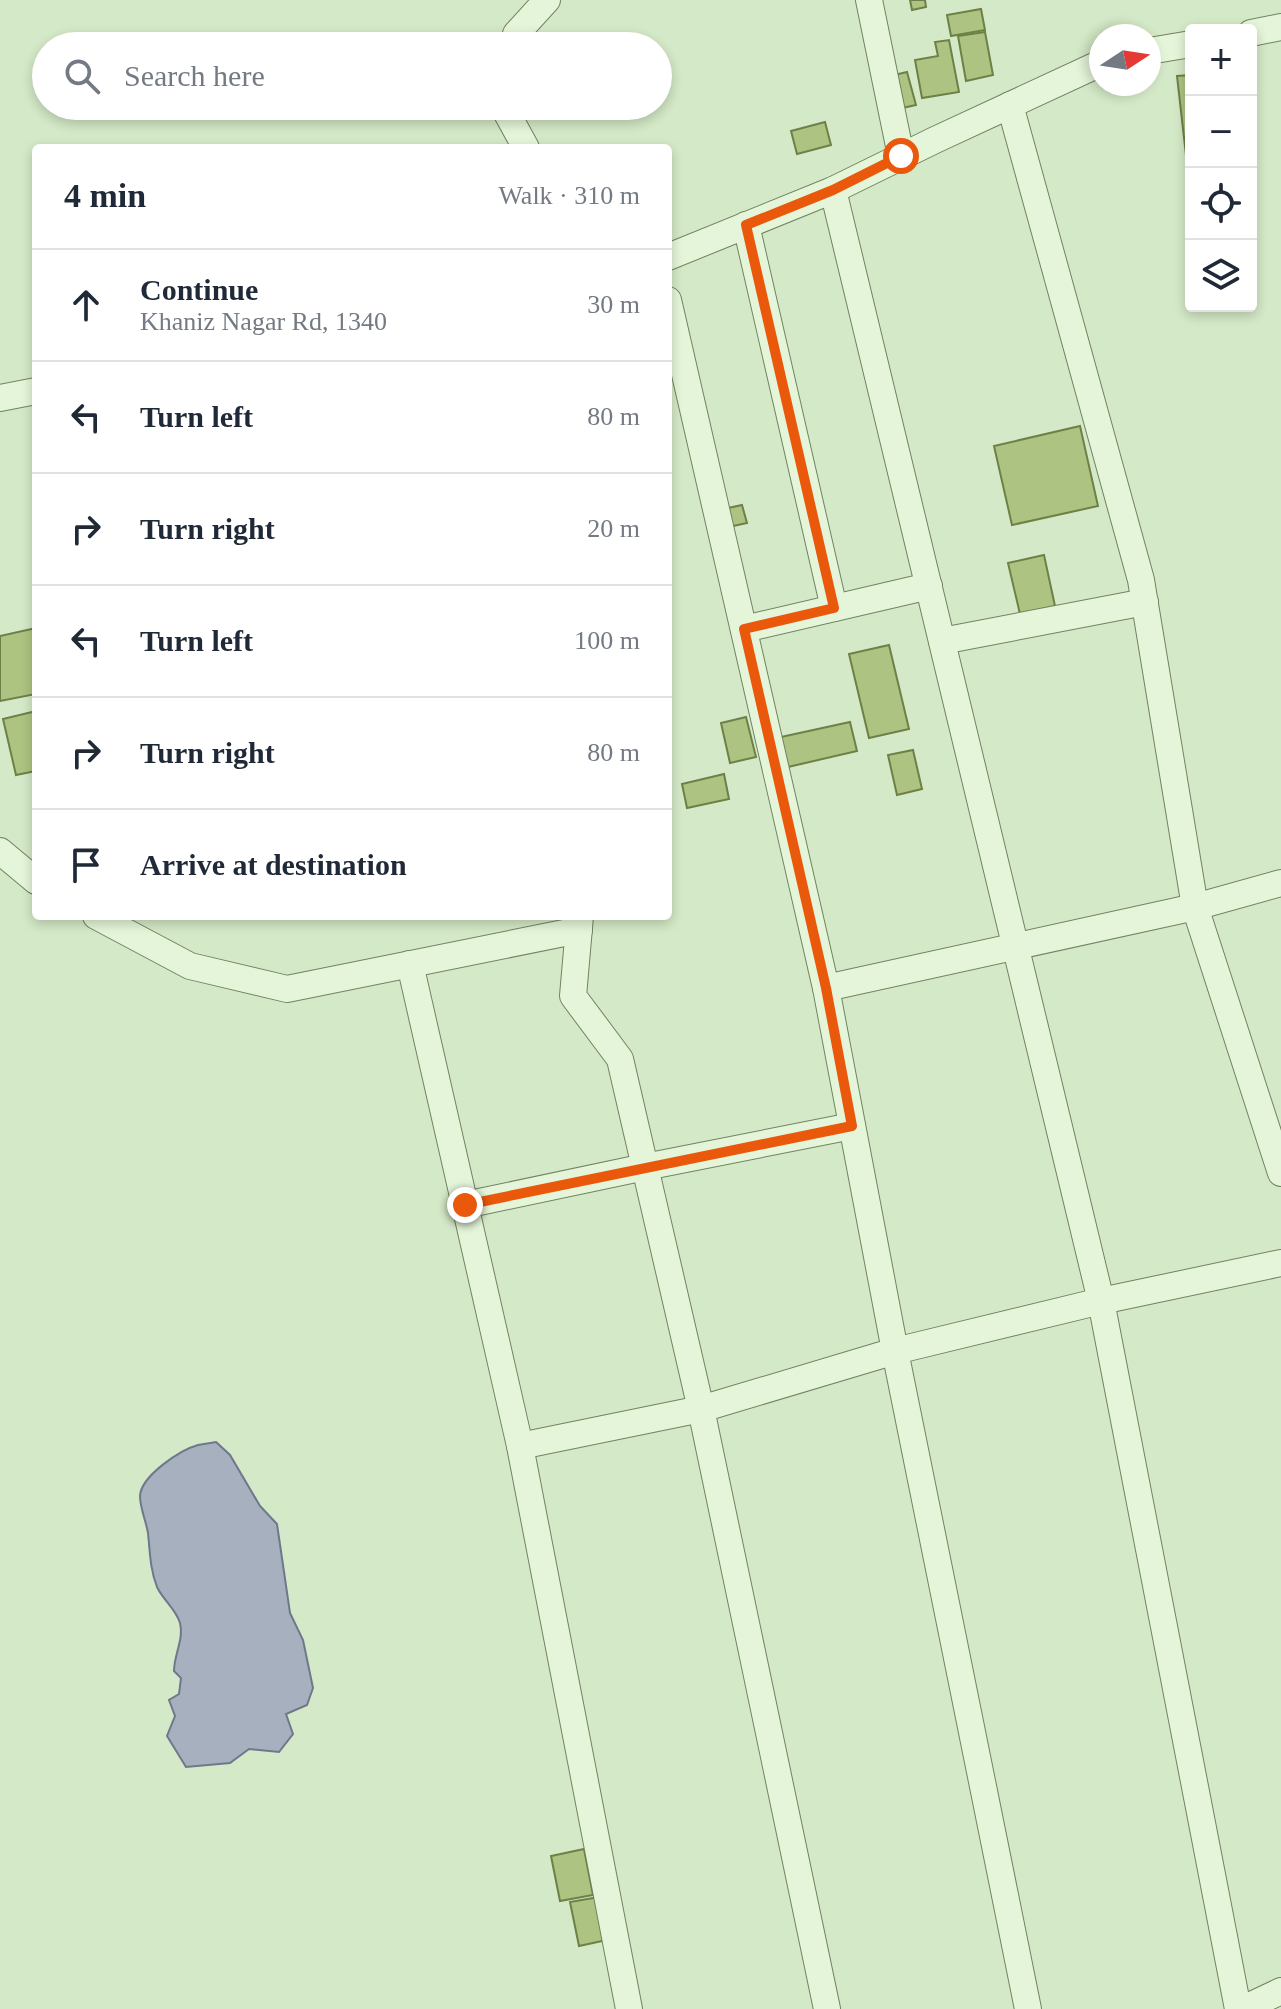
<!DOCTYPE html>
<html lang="en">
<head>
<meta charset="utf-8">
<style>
  :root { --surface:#fff; --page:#f2f2f3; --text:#1f2937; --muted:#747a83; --line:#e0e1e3 }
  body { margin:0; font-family:"Times New Roman",serif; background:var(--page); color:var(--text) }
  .controls { position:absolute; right:24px; top:24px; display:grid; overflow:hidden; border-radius:8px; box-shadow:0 4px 12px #0003 }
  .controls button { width:72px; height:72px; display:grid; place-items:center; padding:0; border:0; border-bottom:2px solid var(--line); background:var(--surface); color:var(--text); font:40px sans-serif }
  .compass { position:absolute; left:1089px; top:24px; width:72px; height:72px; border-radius:50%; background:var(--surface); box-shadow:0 4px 12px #0003; rotate:78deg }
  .stop { position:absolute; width:24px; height:24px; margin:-18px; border:6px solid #ea580c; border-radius:50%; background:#fff }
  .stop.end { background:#ea580c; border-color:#fff; box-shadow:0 2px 8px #0008 }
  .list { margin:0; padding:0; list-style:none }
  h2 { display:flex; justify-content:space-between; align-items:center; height:104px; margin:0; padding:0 32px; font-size:34px }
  h2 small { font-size:26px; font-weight:400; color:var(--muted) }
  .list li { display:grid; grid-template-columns:52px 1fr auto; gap:24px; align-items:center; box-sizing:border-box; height:112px; padding:0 32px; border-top:2px solid var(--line) }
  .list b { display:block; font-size:30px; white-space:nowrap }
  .list p { margin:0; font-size:26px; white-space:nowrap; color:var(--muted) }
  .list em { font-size:26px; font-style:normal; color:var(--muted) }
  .icon { flex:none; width:44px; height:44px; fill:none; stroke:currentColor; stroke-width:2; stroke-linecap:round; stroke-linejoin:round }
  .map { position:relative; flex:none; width:1281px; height:2009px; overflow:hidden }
  .search { position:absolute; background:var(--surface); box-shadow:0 4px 12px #0003; left:32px; top:32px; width:640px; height:88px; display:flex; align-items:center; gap:20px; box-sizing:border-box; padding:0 28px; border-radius:44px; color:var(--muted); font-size:30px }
  .panel { position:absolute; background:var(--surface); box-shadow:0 4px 12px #0003; left:32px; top:144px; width:640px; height:776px; border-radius:8px }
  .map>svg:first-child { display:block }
  .water { fill:#a7b0be; stroke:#6f788b; stroke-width:2 }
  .building { fill:#adc381; stroke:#6e8047; stroke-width:2 }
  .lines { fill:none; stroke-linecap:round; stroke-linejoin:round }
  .minor-casing { stroke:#72835e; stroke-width:28 }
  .minor { stroke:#e4f5d9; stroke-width:26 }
  .route { stroke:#ea580c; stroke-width:10 }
</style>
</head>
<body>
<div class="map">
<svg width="1281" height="2009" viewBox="0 0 1281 2009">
  <rect width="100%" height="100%" fill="#d4e9c7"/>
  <path class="water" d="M216,1442l14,13 30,51 17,18 13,89 13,27 10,48 -6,17 -21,9 7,20 -14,18 -30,-3 -19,14 -44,4 -19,-31 8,-20 -6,-16 10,-6 2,-16 -7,-7c0,-17 10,-31 6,-48 -4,-14 -17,-23 -23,-36 -7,-18 -7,-35 -9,-54 -2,-12 -8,-25 -8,-37 1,-20 40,-46 58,-51 6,-1 12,-2 18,-3z"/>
  <g class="building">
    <polygon points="910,0 925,0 926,7 912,10"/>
    <polygon points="981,9 985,30 951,36 947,15"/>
    <polygon points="985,32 993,75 966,81 958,36"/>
    <polygon points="949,40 959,92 922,98 915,60 938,56 935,42"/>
    <polygon points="907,72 916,105 898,109 890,76"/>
    <polygon points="1191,75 1191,163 1187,164 1177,76"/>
    <polygon points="825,122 831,145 797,154 791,131"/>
    <polygon points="1080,426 1098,506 1012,525 994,446"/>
    <polygon points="742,505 747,523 724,528 719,510"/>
    <polygon points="1044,555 1055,606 1020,614 1008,563"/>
    <polygon points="36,628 36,694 0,701 0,636"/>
    <polygon points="889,645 909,729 869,738 849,654"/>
    <polygon points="36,711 36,771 16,775 3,719"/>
    <polygon points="746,717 756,757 730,763 721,723"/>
    <polygon points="850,722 857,751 788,767 781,737"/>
    <polygon points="913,750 922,789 897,795 888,755"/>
    <polygon points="724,774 729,799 687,808 682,784"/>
    <polygon points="584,1849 593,1895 560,1901 551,1856"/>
    <polygon points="599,1897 607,1940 579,1946 570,1902"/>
  </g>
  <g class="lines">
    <defs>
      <g id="minor">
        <polyline points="869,0 901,156"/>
        <polyline points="1251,33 1281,27"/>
        <polyline points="513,46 516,34 547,0"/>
        <polyline points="1149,51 1191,44"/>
        <polyline points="1010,105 1141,580 1195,907 1281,1173"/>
        <polyline points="503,106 526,148"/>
        <polyline points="833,190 1101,1301 1238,2009"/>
        <polyline points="746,225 834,608"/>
        <polyline points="668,257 833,190 935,140 1101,63"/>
        <polyline points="668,300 826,988"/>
        <polyline points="0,398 36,391"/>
        <polyline points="744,629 929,586"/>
        <polyline points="942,641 1145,602"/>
        <polyline points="0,851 36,881"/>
        <polyline points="96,916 190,966 287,989 579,930"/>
        <polyline points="580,916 573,996 620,1059 701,1409 827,2009"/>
        <polyline points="410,964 520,1446"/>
        <polyline points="465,1205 645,1167 852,1126"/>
        <polyline points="629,2009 520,1446 701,1409 895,1351 1101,1301 1281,1263"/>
        <polyline points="1028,2009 895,1351 826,988 1195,907 1281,883"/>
        <polyline points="1243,2009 1281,1991"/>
      </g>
    </defs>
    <use href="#minor" class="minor-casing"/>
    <use href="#minor" class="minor"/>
  </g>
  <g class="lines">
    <polyline class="route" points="465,1205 852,1126 826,988 744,629 834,608 746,225 833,190 901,156"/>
  </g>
</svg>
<div class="controls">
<button>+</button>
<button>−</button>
<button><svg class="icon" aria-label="locate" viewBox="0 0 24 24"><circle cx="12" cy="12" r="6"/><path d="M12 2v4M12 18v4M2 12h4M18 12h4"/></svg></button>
<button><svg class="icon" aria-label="layers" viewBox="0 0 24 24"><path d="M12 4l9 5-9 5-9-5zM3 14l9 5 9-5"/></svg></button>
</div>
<svg class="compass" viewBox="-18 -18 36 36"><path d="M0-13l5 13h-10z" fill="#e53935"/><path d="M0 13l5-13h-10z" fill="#747a83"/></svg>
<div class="stop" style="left:901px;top:156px"></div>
<div class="stop end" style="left:465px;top:1205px"></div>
<div class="search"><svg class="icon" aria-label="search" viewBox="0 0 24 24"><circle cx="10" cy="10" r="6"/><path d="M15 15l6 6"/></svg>Search here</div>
<section class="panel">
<h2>4 min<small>Walk · 310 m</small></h2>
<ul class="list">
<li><svg class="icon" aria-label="ahead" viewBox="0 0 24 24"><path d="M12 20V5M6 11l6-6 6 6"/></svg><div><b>Continue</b><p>Khaniz Nagar Rd, 1340</p></div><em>30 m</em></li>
<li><svg class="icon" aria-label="left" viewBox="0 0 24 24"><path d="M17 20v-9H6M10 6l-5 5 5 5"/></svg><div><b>Turn left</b></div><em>80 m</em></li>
<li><svg class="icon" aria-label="right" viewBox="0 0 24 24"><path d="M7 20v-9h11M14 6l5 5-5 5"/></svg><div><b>Turn right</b></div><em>20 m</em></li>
<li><svg class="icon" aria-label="left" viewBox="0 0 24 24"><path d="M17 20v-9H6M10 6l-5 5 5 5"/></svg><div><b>Turn left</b></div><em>100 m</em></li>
<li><svg class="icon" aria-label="right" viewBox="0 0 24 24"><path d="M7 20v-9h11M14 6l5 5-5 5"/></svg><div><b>Turn right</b></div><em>80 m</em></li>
<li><svg class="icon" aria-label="arrive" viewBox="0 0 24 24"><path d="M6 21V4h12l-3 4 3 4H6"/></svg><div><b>Arrive at destination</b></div></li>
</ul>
</section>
</div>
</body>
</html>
